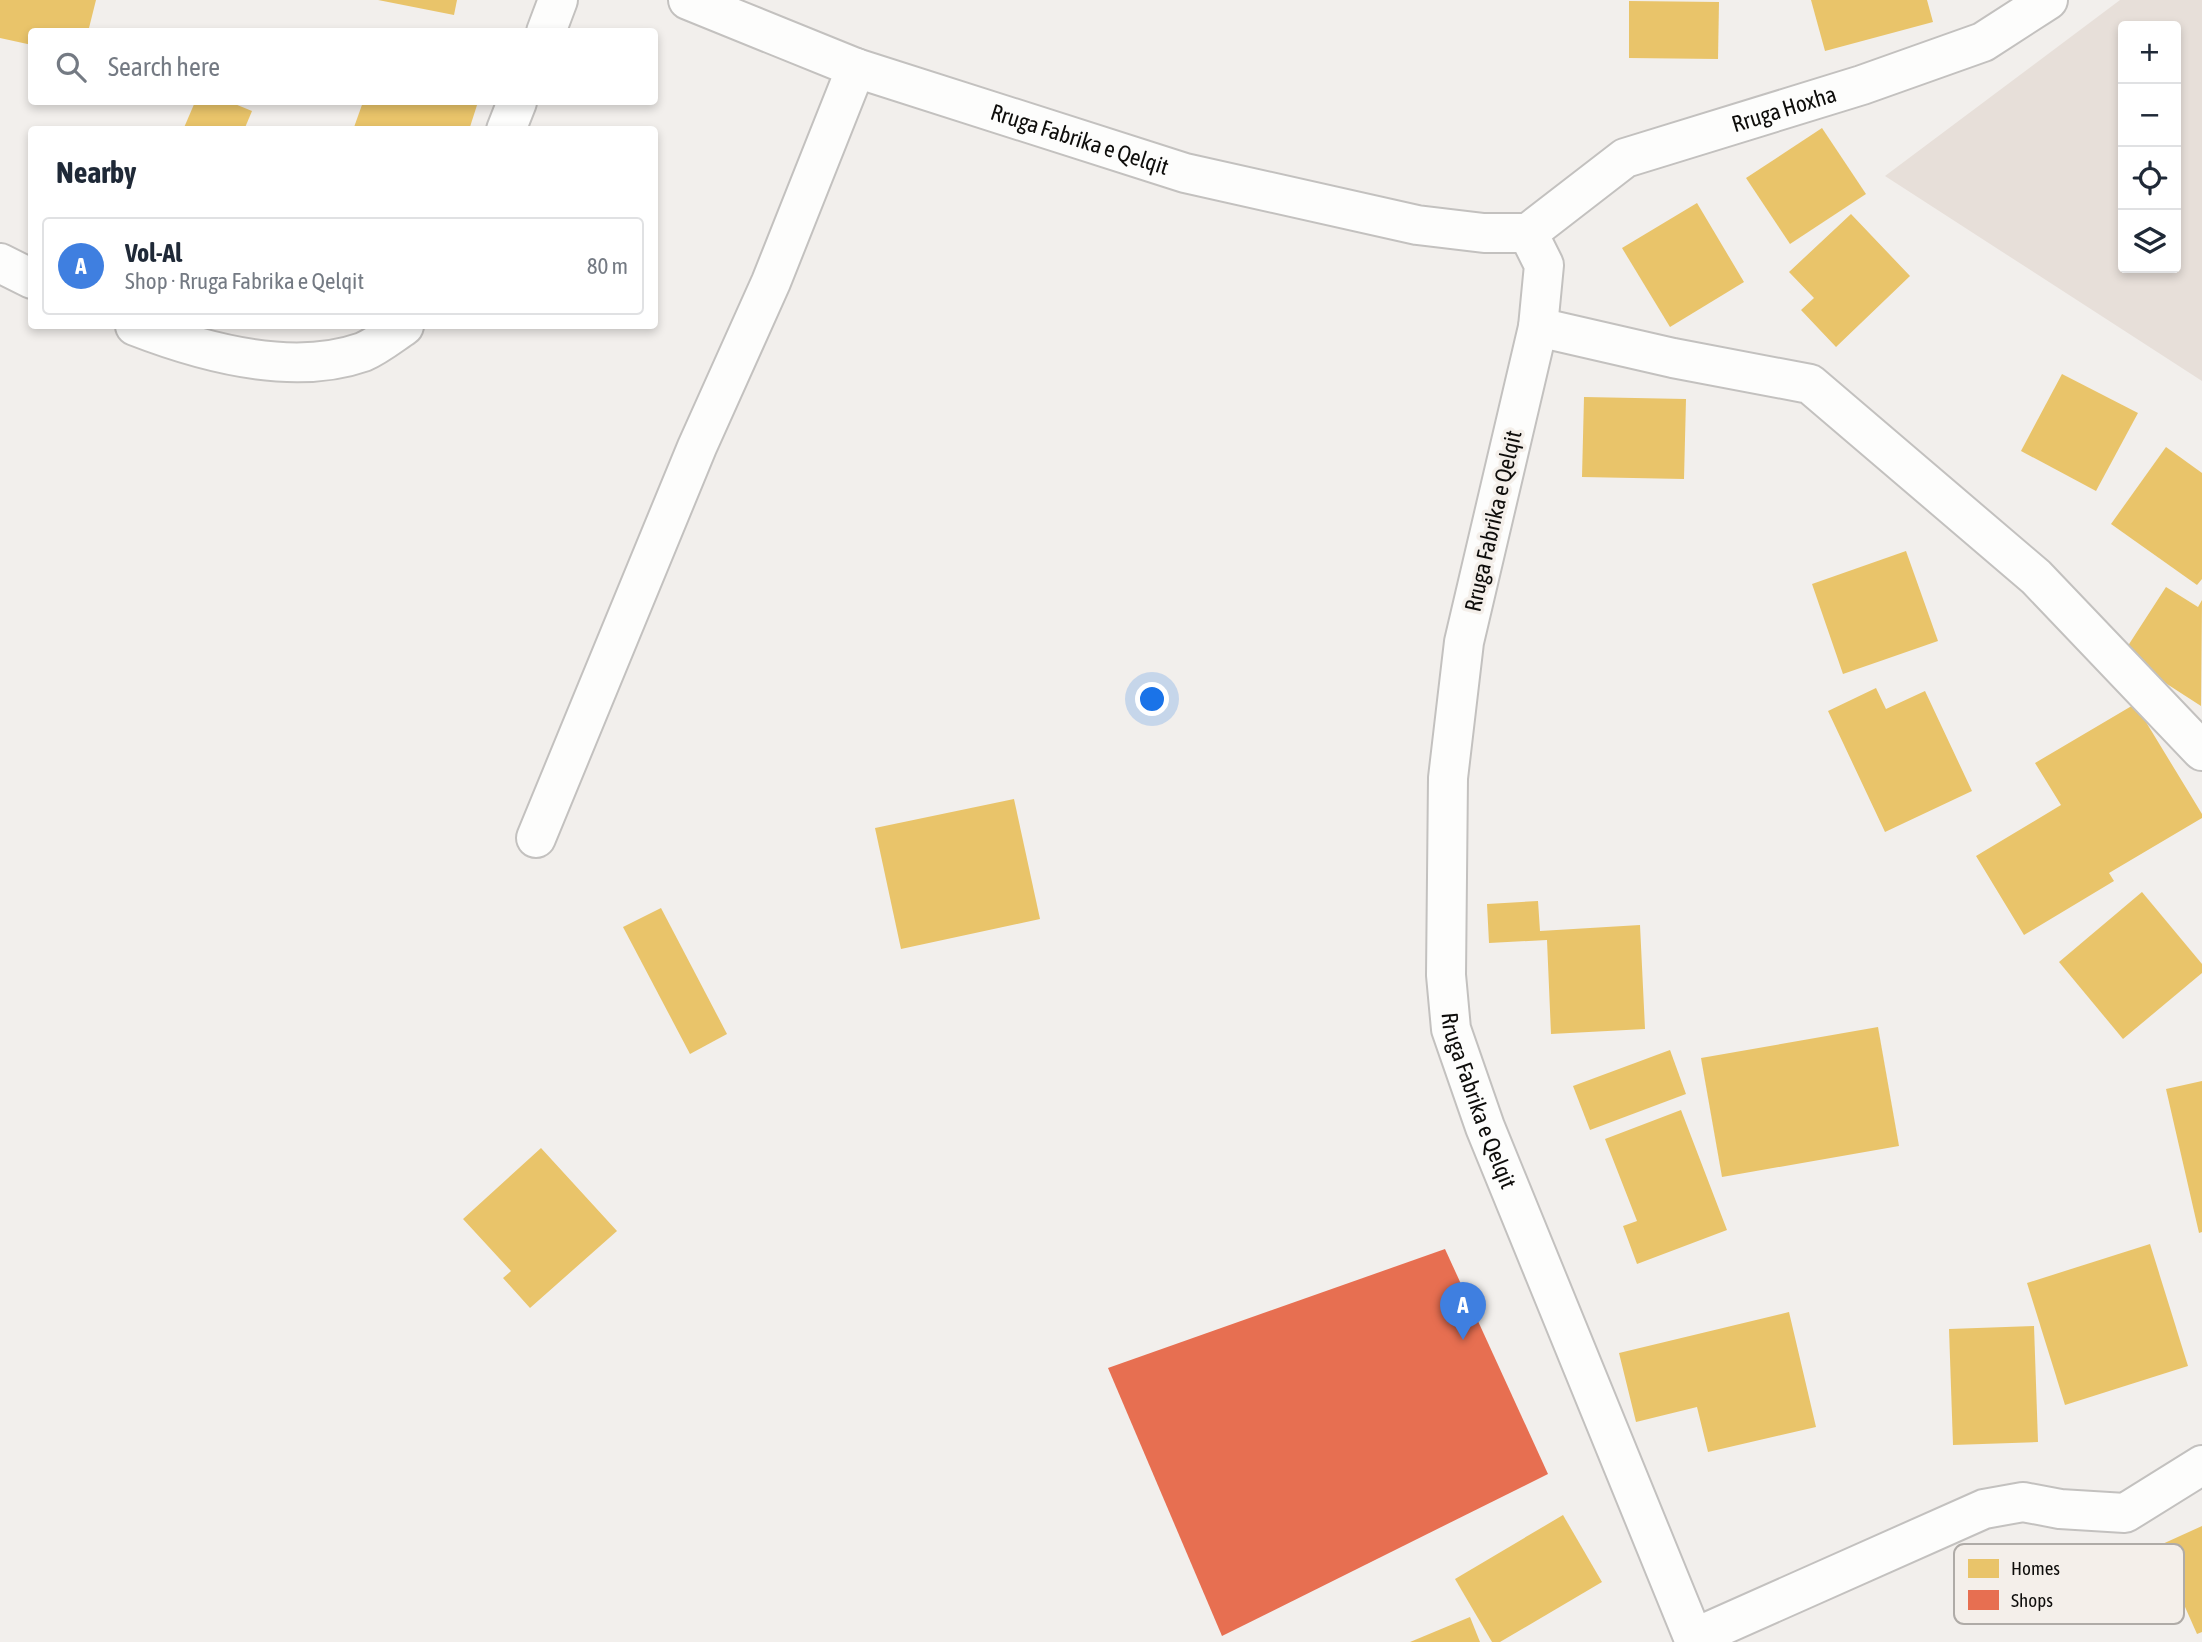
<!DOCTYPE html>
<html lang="en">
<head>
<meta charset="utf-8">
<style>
  :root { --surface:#fff; --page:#f6f6f7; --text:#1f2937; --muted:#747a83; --line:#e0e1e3; --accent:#7c3aed }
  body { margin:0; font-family:"Asap Condensed",sans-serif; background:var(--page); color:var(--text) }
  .controls { position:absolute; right:21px; top:21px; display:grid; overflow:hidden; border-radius:7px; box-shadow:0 4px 10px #0003 }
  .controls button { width:63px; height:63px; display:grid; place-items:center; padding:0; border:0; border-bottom:2px solid var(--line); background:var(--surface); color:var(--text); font:35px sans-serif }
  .you { position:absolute; left:1153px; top:700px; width:24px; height:24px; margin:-18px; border:5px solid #fff; border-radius:50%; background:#1a73e8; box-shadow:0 0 0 10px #1a73e833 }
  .badge { display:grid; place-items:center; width:46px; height:46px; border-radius:50%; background:var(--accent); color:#fff; font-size:23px; font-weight:700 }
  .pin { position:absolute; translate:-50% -58px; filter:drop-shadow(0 2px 4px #0008) }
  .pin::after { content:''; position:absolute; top:37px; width:24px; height:21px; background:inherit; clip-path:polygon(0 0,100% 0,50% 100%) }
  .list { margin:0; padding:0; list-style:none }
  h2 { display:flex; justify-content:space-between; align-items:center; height:91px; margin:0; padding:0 28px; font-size:30px }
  h2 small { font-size:23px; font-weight:400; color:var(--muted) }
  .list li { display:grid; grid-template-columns:46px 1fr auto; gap:21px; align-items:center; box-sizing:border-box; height:98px; margin:0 14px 14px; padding:0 14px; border:2px solid var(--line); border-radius:7px }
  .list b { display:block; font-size:26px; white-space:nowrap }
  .list p { margin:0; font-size:23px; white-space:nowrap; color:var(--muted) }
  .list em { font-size:23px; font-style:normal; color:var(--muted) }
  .icon { flex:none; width:38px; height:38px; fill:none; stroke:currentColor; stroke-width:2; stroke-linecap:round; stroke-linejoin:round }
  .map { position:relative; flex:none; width:2202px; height:1642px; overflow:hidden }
  .search { position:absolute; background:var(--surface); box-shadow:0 4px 10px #0003; left:28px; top:28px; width:630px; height:77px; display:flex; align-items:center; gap:18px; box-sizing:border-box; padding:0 24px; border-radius:7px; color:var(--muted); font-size:26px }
  .panel { position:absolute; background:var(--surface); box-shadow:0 4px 10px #0003; left:28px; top:126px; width:630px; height:203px; border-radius:7px }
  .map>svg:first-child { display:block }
  .built { fill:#e7dfd9; fill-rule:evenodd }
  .homes { fill:#e9c46a }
  .shops { fill:#e76f51 }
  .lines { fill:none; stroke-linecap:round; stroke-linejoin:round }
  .minor-casing { stroke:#c3c1bf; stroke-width:42 }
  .minor { stroke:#fdfdfc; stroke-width:38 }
  .labels { text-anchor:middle; stroke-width:7; stroke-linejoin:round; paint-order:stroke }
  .street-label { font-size:23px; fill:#0e0d0b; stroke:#f4efea }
  .key { fill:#f4efea; stroke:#afaba7; stroke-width:2 }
  .key-label { font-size:19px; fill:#0e0d0b }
</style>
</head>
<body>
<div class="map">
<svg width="2202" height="1642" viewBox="0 0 2202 1642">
  <rect width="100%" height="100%" fill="#f2efec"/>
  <path class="built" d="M2120,0h82v381l-317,-205zM2123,26h53v242h-53z"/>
  <g class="homes">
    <polygon points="0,0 96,0 88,32 32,32 32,45 0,38"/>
    <polygon points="378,0 457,0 454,15"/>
    <polygon points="1811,0 1927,0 1933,22 1825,51"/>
    <polygon points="1629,1 1719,2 1718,59 1629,58"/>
    <polygon points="195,102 230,102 252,111 244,130 183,130"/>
    <polygon points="363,102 478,102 469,130 353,130"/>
    <polygon points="1822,128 1866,194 1790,244 1746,178"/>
    <polygon points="1697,203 1744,282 1670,327 1622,248"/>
    <polygon points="1851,214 1910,276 1836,347 1801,310 1814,298 1789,272"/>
    <polygon points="2062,374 2138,413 2096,491 2021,451"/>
    <polygon points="1584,397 1686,399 1684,479 1582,477"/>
    <polygon points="2166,447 2202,473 2202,579 2197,585 2111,524"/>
    <polygon points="1906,551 1938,641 1843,674 1812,584"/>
    <polygon points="2166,587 2198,607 2202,600 2201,706 2122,655"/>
    <polygon points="1876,688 1886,709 1925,691 1972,791 1885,832 1828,711"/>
    <polygon points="2135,704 2202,814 2202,818 2109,873 2114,881 2024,935 1976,856 2061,805 2035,763"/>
    <polygon points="1014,799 1040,919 901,949 875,828"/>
    <polygon points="2142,892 2202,964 2202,973 2123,1039 2059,962"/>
    <polygon points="1538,901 1540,931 1640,925 1645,1029 1551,1034 1547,940 1489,943 1487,904"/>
    <polygon points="661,908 727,1034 690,1054 623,927"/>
    <polygon points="1878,1027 1899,1146 1722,1177 1701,1058"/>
    <polygon points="1670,1050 1686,1094 1590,1130 1573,1086"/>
    <polygon points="2202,1081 2202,1232 2199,1233 2166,1089"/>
    <polygon points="1681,1110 1727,1230 1637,1264 1623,1226 1637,1221 1605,1139"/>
    <polygon points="541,1148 617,1231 530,1308 503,1278 511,1271 463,1219"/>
    <polygon points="2150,1244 2188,1366 2065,1405 2027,1283"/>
    <polygon points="1789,1312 1816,1427 1708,1452 1697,1407 1636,1422 1619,1353"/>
    <polygon points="2034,1326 2038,1442 1953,1445 1949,1329"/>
    <polygon points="1563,1515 1602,1582 1500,1642 1492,1642 1455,1579"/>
    <polygon points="2202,1526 2202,1632 2197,1634 2158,1546"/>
    <polygon points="1470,1617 1480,1642 1410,1642"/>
  </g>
  <polygon class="shops" points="1445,1249 1548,1474 1222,1636 1108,1368"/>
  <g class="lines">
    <defs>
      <g id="minor">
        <path id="s1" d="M688,0l168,68 329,105 232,52 67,8h44"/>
        <polyline points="546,32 558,0"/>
        <polyline points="506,130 517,102"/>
        <path id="s2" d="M1528,233l16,32 -6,62 -74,315 -16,136 -2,197 5,54 34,98 210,515"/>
        <path id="s3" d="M1528,233l97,-75 237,-73 121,-43 65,-42"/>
        <polyline points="0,263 32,279"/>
        <path d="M135,326c67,26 157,51 228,26 14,-6 29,-18 41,-26"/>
        <polyline points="1538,327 1673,358 1810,384 2036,577 2202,751"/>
        <polyline points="536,838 697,447 771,282 856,68"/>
        <polyline points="1694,1638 1984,1509 2023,1502 2060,1509 2125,1513 2202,1465"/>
      </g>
    </defs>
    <use href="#minor" class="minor-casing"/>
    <use href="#minor" class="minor"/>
  </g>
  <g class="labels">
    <g class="street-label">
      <text dy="8" stroke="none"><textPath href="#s3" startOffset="289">Rruga Hoxha</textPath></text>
      <text dy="8" stroke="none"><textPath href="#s1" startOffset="416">Rruga Fabrika e Qelqit</textPath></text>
      <text transform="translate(1493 521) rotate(-77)" y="8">Rruga Fabrika e Qelqit</text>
      <text dy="8" stroke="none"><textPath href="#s2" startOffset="886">Rruga Fabrika e Qelqit</textPath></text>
    </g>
  </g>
  <rect x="1954" y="1544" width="230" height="80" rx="10" class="key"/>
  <rect x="1968" y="1559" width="31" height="19" fill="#e9c46a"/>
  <rect x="1968" y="1590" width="31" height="20" fill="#e76f51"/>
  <g class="key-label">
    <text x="2011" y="1575">Homes</text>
    <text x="2011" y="1607">Shops</text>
  </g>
</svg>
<div class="controls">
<button>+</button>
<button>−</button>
<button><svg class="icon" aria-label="locate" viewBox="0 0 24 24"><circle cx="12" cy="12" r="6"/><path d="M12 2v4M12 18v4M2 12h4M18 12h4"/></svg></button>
<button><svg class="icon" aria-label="layers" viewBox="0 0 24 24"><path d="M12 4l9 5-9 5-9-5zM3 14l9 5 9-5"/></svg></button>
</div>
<div class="you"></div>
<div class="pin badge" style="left:1463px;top:1340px;background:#3f7fe0">A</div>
<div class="search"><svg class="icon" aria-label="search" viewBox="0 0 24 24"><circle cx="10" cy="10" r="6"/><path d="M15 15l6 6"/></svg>Search here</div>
<section class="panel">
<h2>Nearby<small></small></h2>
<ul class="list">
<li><span class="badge" style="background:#3f7fe0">A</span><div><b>Vol-Al</b><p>Shop · Rruga Fabrika e Qelqit</p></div><em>80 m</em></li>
</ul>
</section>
</div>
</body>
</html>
